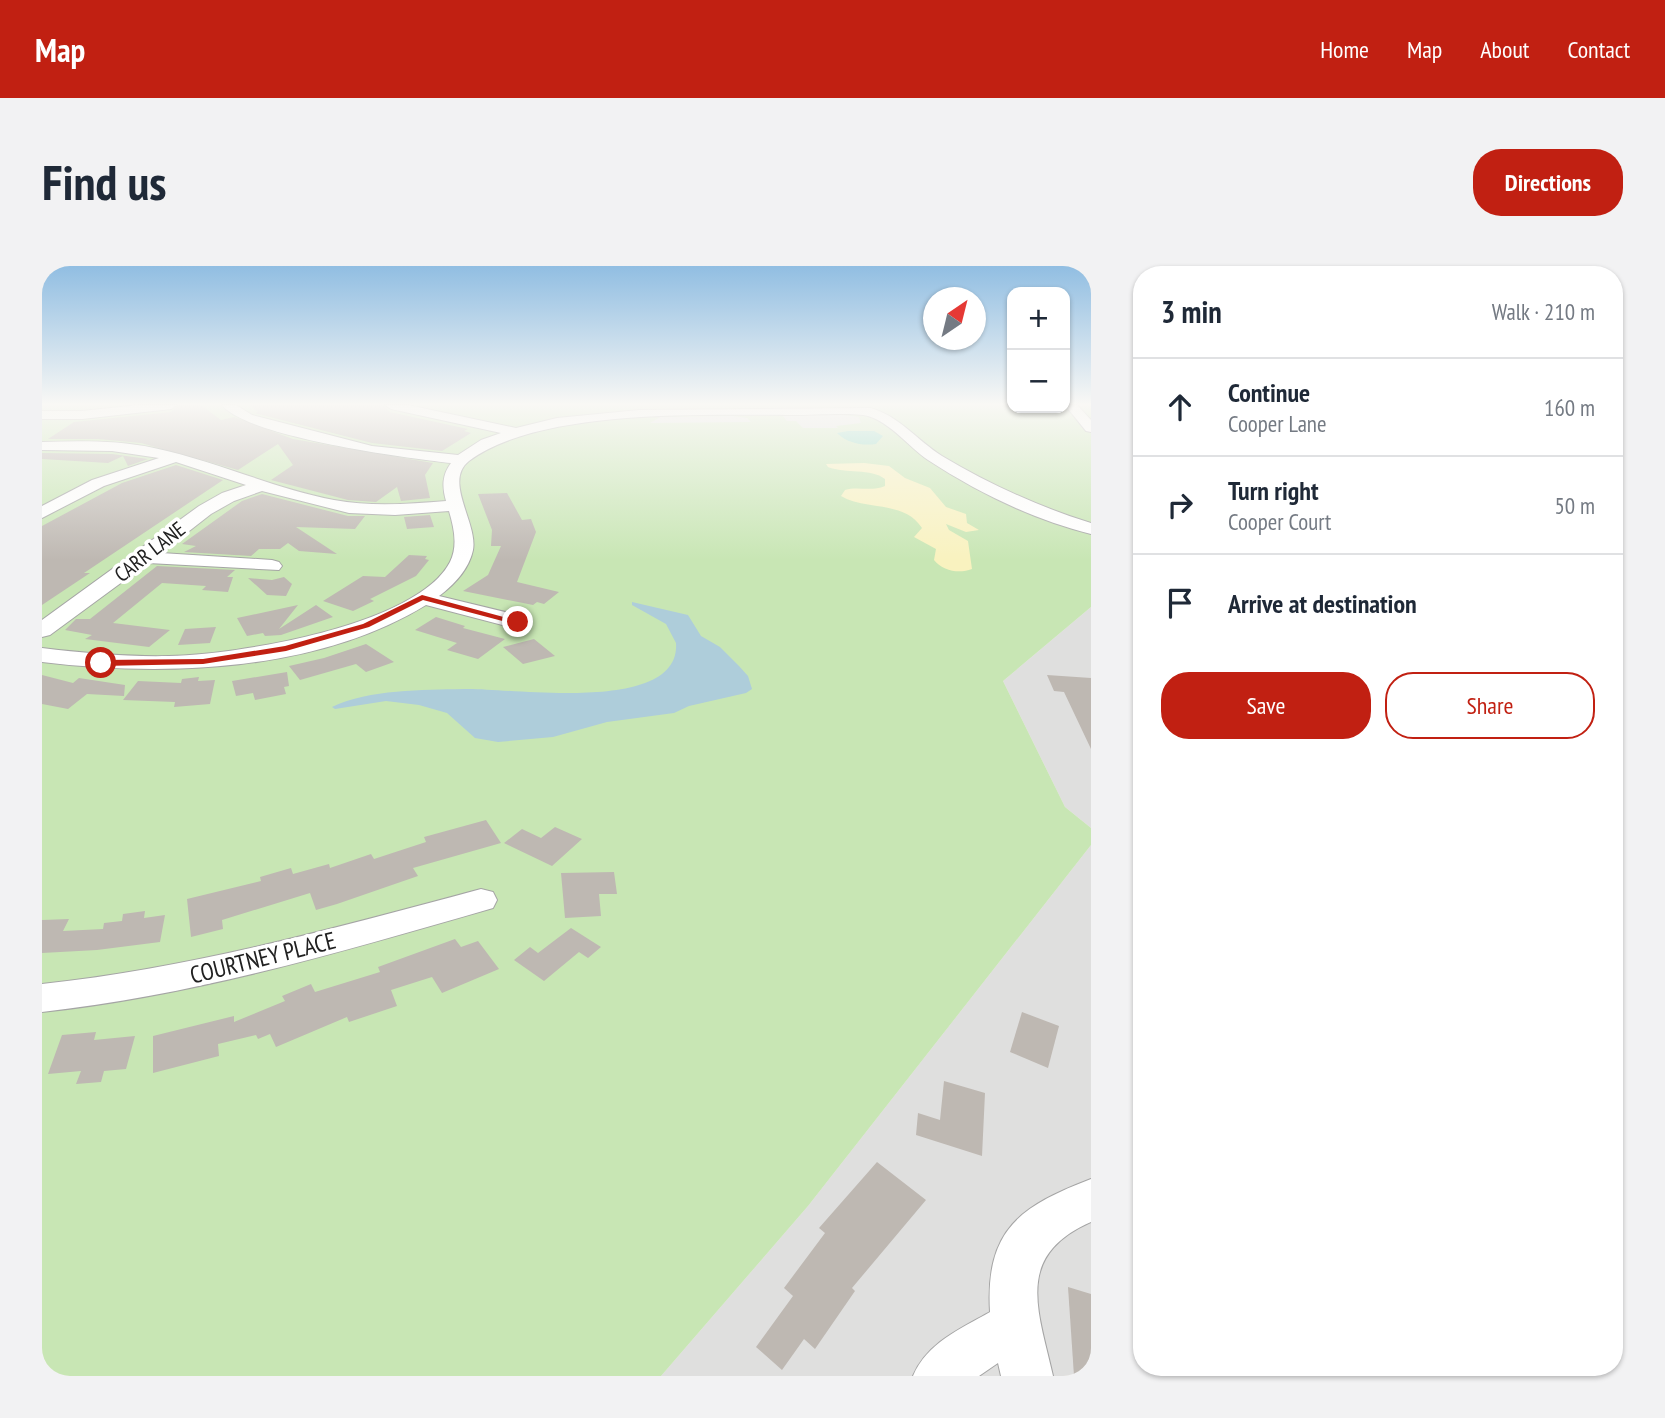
<!DOCTYPE html>
<html lang="en">
<head>
<meta charset="utf-8">
<style>
  :root { --surface:#fff; --page:#f2f2f3; --text:#1f2937; --muted:#747a83; --line:#e0e1e3; --accent:#c12012 }
  body { margin:0; font-family:"PT Sans Narrow",sans-serif; background:var(--page); color:var(--text) }
  .controls { position:absolute; right:21px; top:21px; display:grid; overflow:hidden; border-radius:14px; box-shadow:0 2px 5px #0004 }
  .controls button { width:63px; height:63px; display:grid; place-items:center; padding:0; border:0; border-bottom:2px solid var(--line); background:var(--surface); color:var(--text); font:35px sans-serif }
  .compass { position:absolute; left:881px; top:21px; width:63px; height:63px; border-radius:50%; background:var(--surface); box-shadow:0 2px 5px #0004; rotate:35deg }
  .stop { position:absolute; width:21px; height:21px; margin:-16px; border:5px solid #c12012; border-radius:50%; background:#fff }
  .stop.end { background:#c12012; border-color:#fff; box-shadow:0 2px 7px #0008 }
  .list { margin:0; padding:0; list-style:none }
  h2 { display:flex; justify-content:space-between; align-items:center; height:91px; margin:0; padding:0 28px; font-size:30px }
  h2 small { font-size:23px; font-weight:400; color:var(--muted) }
  .list li { display:grid; grid-template-columns:46px 1fr auto; gap:21px; align-items:center; box-sizing:border-box; height:98px; padding:0 28px; border-top:2px solid var(--line) }
  .list b { display:block; font-size:26px; white-space:nowrap }
  .list p { margin:0; font-size:23px; white-space:nowrap; color:var(--muted) }
  .list em { font-size:23px; font-style:normal; color:var(--muted) }
  .actions { display:flex; gap:14px; padding:21px 28px }
  .actions a { flex:1; padding:16px 0; border:2px solid var(--accent); border-radius:28px; text-align:center; font-size:24px; color:var(--accent) }
  .actions .main { background:var(--accent); color:#fff }
  .icon { flex:none; width:38px; height:38px; fill:none; stroke:currentColor; stroke-width:2; stroke-linecap:round; stroke-linejoin:round }
  .map { position:relative; flex:none; width:1049px; height:1110px; overflow:hidden; border-radius:28px }
  header { display:flex; align-items:center; gap:42px; box-sizing:border-box; height:98px; padding:0 35px; background:var(--accent); color:#fff }
  header strong { font-size:33px }
  nav { display:flex; gap:38px; margin-inline-start:auto; font-size:24px }
  .intro { display:flex; align-items:center; justify-content:space-between; box-sizing:border-box; height:168px; padding:0 42px }
  h1 { margin:0; font-size:49px }
  .button { padding:18px 32px; border-radius:28px; background:var(--accent); color:#fff; font-size:24px; font-weight:700 }
  main { display:flex; gap:42px; padding:0 42px }
  aside { flex:1; background:var(--surface); border-radius:28px; box-shadow:0 2px 5px #0004 }
  .map>svg:first-child { display:block }
  .residential { fill:#dfdfde }
  .grass { fill:#c8e6b4 }
  .sand { fill:#f9f2bf }
  .pitch { fill:#8ed8c2 }
  .parking { fill:#e1e1e1 }
  .water { fill:#aecdda }
  .building { fill:#beb8b2 }
  .lines { fill:none; stroke-linecap:round; stroke-linejoin:round }
  .minor-casing { stroke:#a5a5a5; stroke-width:2 }
  .minor { fill:#fff; fill-rule:evenodd }
  .route { fill:#c12012 }
  .labels { text-anchor:middle; stroke-width:7; stroke-linejoin:round; paint-order:stroke }
  .far-street-label { font-size:21px; fill:#212121; stroke:#fff }
  .street-label { font-size:24px; fill:#212121; stroke:#fff }
</style>
</head>
<body>
<header>
<strong>Map</strong>
<nav><a>Home</a><a>Map</a><a>About</a><a>Contact</a></nav>
</header>
<div class="intro"><h1>Find us</h1><a class="button">Directions</a></div>
<main>
<div class="map">
<svg width="1049" height="1110" viewBox="0 0 1049 1110">
  <rect width="100%" height="100%" fill="#f1efe9"/>
  <g class="residential">
    <polygon points="1049,341 1049,562 1023,541 961,415"/>
    <polygon points="1049,579 1049,1110 619,1110 766,940"/>
  </g>
  <polygon class="grass" points="0,139 970,139 970,142 1049,139 1049,341 961,415 1023,541 1049,562 1049,579 766,940 619,1110 0,1110"/>
  <path class="sand" d="M822,197l25,3 16,12 25,10 16,19 20,7 1,9 12,7 -13,2 -20,-8 3,6 19,11 4,28c-13,5 -29,2 -38,-9l2,-11 -22,-12 8,-9c-18,-28 -56,-17 -81,-32l4,-6c13,-4 26,2 40,-4v-7c-14,-11 -39,-5 -57,-12l-2,-3z"/>
  <path class="pitch" d="M806,165h26l9,5 -7,8c-14,2 -29,-1 -39,-11z"/>
  <g class="parking">
    <polygon points="795,148 817,151 819,157 794,160 796,162 761,162 754,155 745,155 741,150"/>
    <polygon points="691,150 705,152 709,156 608,157 618,151"/>
  </g>
  <path class="water" d="M590,336l56,13 13,21 19,11 19,19 9,10 4,13 -6,4 -57,13 -15,7 -67,9 -54,15 -55,5 -23,-4 -28,-25 -28,-8 -33,-4 -51,8 -3,-2c38,-18 90,-17 132,-18 41,-2 217,27 212,-46l-10,-19 -34,-19z"/>
  <g class="building">
    <polygon points="137,139 159,139 179,154 192,151 251,173 391,197 383,209 388,232 359,235 355,221 334,236 306,234 229,214 251,199 236,178 196,204 99,177 56,173 6,173 32,156 129,146"/>
    <polygon points="208,139 341,139 348,146 426,163 422,165 429,167 400,185 330,177 212,147 216,146"/>
    <polygon points="0,187 70,188 106,193 86,200 81,190 66,197 0,193"/>
    <polygon points="134,199 181,214 42,307 48,307 0,339 0,260 80,217"/>
    <polygon points="465,227 480,254 489,253 494,266 475,316 517,326 502,338 495,336 491,339 421,325 446,309 459,280 449,280 450,264 436,228"/>
    <polygon points="220,228 306,250 323,250 313,263 254,261 295,288 257,285 246,277 238,283 217,283 209,290 142,286 154,280 140,278 200,235"/>
    <polygon points="388,249 392,261 365,263 362,251"/>
    <polygon points="367,289 385,290 383,293 387,294 374,310 328,333 332,335 311,345 281,335 321,310 343,311"/>
    <polygon points="115,300 193,304 185,311 191,311 186,326 160,324 164,320 120,317 71,357 128,364 107,381 43,373 50,369 23,364 34,353 48,353"/>
    <polygon points="242,311 250,318 244,330 225,329 206,312 230,314"/>
    <polygon points="256,339 237,363 274,339 291,351 239,369 223,370 221,367 205,370 195,352"/>
    <polygon points="394,351 423,360 421,362 463,373 436,393 405,384 415,377 373,364"/>
    <polygon points="174,361 168,377 136,379 143,363"/>
    <polygon points="492,373 513,390 481,398 461,381"/>
    <polygon points="324,378 352,396 324,406 314,398 258,414 247,400 282,392"/>
    <polygon points="245,406 247,420 242,421 244,428 213,434 211,427 194,430 190,415"/>
    <polygon points="0,409 31,417 37,412 83,419 82,430 45,428 26,443 0,438"/>
    <polygon points="1005,409 1049,412 1049,483 1022,426 1012,425"/>
    <polygon points="157,411 156,415 173,414 168,438 132,441 133,436 81,434 96,415 139,417 140,413"/>
    <polygon points="444,554 459,577 371,602 376,610 295,638 274,644 268,627 180,654 181,663 149,671 145,633 219,615 218,611 249,602 251,608 287,598 288,602 329,588 332,593 384,576 382,571"/>
    <polygon points="513,561 540,573 510,600 462,577 480,563 499,572"/>
    <polygon points="572,606 575,628 557,628 559,650 523,652 519,607"/>
    <polygon points="103,645 102,652 123,649 118,676 55,684 0,687 0,654 27,653 21,665 61,663 62,657 80,655 81,648"/>
    <polygon points="529,662 559,681 546,692 537,686 502,715 472,694 488,681 496,687"/>
    <polygon points="413,673 419,681 436,675 457,703 400,727 390,711 349,724 355,740 307,756 305,751 234,781 228,768 216,773 214,769 176,778 177,790 111,807 111,770 192,750 192,756 243,735 240,730 269,718 273,726 338,706 336,701"/>
    <polygon points="980,746 1017,760 1006,802 968,786"/>
    <polygon points="54,766 52,774 93,770 84,803 62,805 59,816 34,818 39,805 6,808 20,769"/>
    <polygon points="902,815 943,827 940,890 874,869 876,847 898,854"/>
    <polygon points="835,896 884,934 810,1022 813,1025 773,1083 762,1073 740,1104 714,1081 751,1030 742,1022 783,967 777,962"/>
    <polygon points="1026,1021 1049,1028 1049,1110 1032,1110"/>
  </g>
  <g class="lines">
    <defs>
      <g id="minor">
        <polygon points="97,139 135,139 129,143 40,153 0,153 0,145 40,145"/>
        <path d="M180,139h14l16,10 120,31 86,9 23,-15 20,-7 -110,-24 -6,-4h23l108,23 41,-10 82,-8 231,-2c28,7 48,33 72,48 47,28 97,51 149,67v11c-57,-14 -114,-42 -163,-74 -19,-13 -37,-37 -60,-44 -13,-4 -57,-1 -73,-1 -89,0 -255,-7 -326,46 -26,20 9,62 4,89 -4,19 -19,35 -34,46l87,21 3,5 -3,5 -8,2 -92,-24c-109,67 -261,72 -384,57v-14c42,5 85,9 127,8 66,-1 248,-30 281,-94 8,-16 4,-34 -1,-51l-54,4 -46,-2 -87,-22 -28,10 -23,13 -50,39 111,7 7,2 3,4 -3,4 -131,-7 -98,72 -8,2v-17l157,-114 23,-13 24,-8 -70,-23 -72,24 -62,32v-12l50,-26 67,-22 -47,-7 -70,-1v-8c37,-1 75,-2 112,6 62,13 118,40 180,52 37,7 75,4 112,1 -4,-14 -4,-26 5,-38 -45,-5 -204,-26 -229,-58z"/>
        <polygon points="1023,139 1035,139 1049,154 1049,166 1044,165"/>
        <path d="M439,623l12,3 4,8 -4,8c-149,43 -296,87 -451,104v-28c150,-16 294,-56 439,-95z"/>
        <path d="M1049,913v43c-77,34 -53,87 -38,154h-52l-3,-13 -19,13h-66c14,-33 47,-47 77,-64 -5,-83 31,-106 101,-133z"/>
      </g>
    </defs>
    <use href="#minor" class="minor-casing"/>
    <use href="#minor" class="minor"/>
  </g>
  <linearGradient id="sky" x2="0" y2="1"><stop stop-color="#91bee2"/><stop offset="0.47" stop-color="#f9f8f5"/><stop offset="1" stop-color="#f9f8f5" stop-opacity="0"/></linearGradient>
  <rect width="1049" height="294" fill="url(#sky)"/>
  <polygon class="route" points="380,329 480,356 476,359 381,334 327,361 244,385 161,398 59,400 54,397 59,394 161,393 243,380 321,358"/>
  <g class="labels">
    <g class="far-street-label">
      <text transform="translate(108 286) rotate(-38)" y="7">CARR LANE</text>
    </g>
    <g class="street-label">
      <text transform="translate(221 692) rotate(-14)" y="8">COURTNEY PLACE</text>
    </g>
  </g>
</svg>
<div class="controls">
<button>+</button>
<button>−</button>
</div>
<svg class="compass" viewBox="-18 -18 36 36"><path d="M0-13l5 13h-10z" fill="#e53935"/><path d="M0 13l5-13h-10z" fill="#747a83"/></svg>
<div class="stop" style="left:59px;top:397px"></div>
<div class="stop end" style="left:476px;top:356px"></div>
</div>
<aside>
<h2>3 min<small>Walk · 210 m</small></h2>
<ul class="list">
<li><svg class="icon" aria-label="ahead" viewBox="0 0 24 24"><path d="M12 20V5M6 11l6-6 6 6"/></svg><div><b>Continue</b><p>Cooper Lane</p></div><em>160 m</em></li>
<li><svg class="icon" aria-label="right" viewBox="0 0 24 24"><path d="M7 20v-9h11M14 6l5 5-5 5"/></svg><div><b>Turn right</b><p>Cooper Court</p></div><em>50 m</em></li>
<li><svg class="icon" aria-label="arrive" viewBox="0 0 24 24"><path d="M6 21V4h12l-3 4 3 4H6"/></svg><div><b>Arrive at destination</b></div></li>
</ul>
<div class="actions"><a class="main">Save</a><a>Share</a></div>
</aside>
</main>
</body>
</html>
